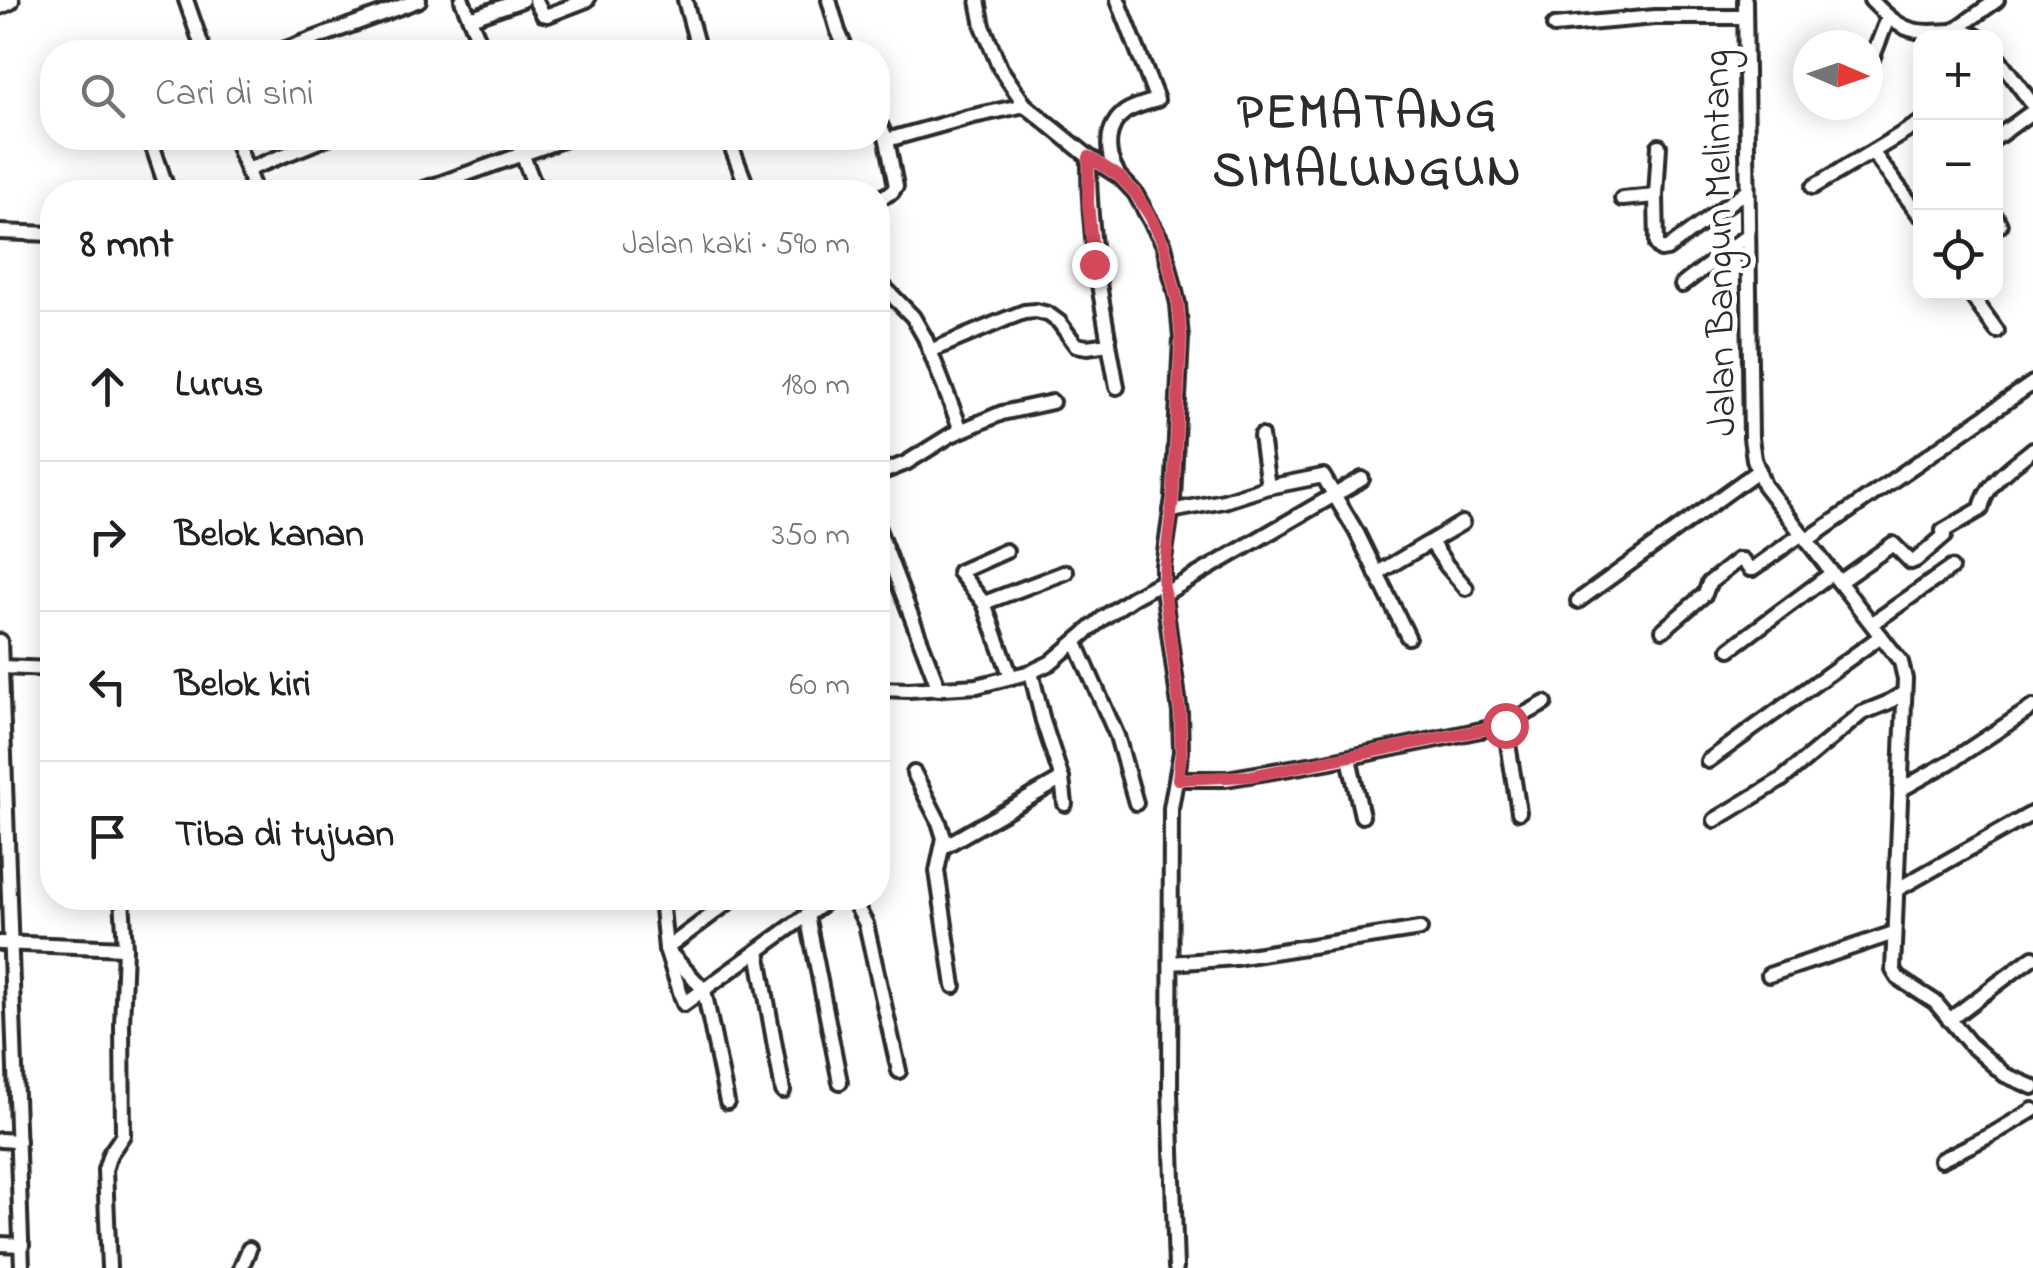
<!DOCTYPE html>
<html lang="id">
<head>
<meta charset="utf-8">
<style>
  :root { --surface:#fff; --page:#f6f6f6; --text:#202124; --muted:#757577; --line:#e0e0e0 }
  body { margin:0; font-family:"Indie Flower",sans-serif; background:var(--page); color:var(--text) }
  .controls { position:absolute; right:30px; top:30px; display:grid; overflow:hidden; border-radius:20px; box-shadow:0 5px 25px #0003 }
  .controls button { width:90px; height:90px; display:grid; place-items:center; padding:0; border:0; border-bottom:2px solid var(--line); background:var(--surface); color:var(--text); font:50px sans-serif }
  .compass { position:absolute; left:1793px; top:30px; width:90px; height:90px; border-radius:50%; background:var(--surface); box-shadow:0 5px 25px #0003; rotate:92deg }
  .stop { position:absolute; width:30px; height:30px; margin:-22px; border:8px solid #d1495b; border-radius:50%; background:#fff }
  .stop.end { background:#d1495b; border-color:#fff; box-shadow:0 2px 10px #0008 }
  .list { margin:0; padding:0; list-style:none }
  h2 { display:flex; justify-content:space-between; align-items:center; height:130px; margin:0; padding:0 40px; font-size:42px }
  h2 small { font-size:32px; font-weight:400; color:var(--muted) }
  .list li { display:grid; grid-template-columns:65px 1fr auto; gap:30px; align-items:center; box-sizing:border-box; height:150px; padding:0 40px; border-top:2px solid var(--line) }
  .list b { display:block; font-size:38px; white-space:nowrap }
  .list em { font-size:32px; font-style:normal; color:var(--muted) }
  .icon { flex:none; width:55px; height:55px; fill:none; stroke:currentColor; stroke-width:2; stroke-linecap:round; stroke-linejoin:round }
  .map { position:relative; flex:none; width:2033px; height:1268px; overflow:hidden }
  .search { position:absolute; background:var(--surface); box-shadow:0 5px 25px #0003; left:40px; top:40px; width:850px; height:110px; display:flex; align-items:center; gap:25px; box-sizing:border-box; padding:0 35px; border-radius:40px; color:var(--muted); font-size:38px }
  .panel { position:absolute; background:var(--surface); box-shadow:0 5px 25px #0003; left:40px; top:180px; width:850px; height:730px; border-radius:40px }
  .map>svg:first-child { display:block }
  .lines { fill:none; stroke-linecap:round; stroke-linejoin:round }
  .minor-casing { stroke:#2b2b2b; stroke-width:20 }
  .major-casing { stroke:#2b2b2b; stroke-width:25 }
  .minor { stroke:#fff; stroke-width:12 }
  .major { stroke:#fff; stroke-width:18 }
  .route { stroke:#d1495b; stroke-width:12 }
  .labels { text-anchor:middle; stroke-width:10; stroke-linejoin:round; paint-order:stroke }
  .street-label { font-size:40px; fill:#2b2b2b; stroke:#fff }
  .district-label { font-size:50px; font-weight:bold; letter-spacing:2.5px; fill:#2b2b2b; stroke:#fff }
</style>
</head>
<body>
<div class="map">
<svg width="2033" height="1268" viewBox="0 0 2033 1268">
  <rect width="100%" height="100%" fill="#fff"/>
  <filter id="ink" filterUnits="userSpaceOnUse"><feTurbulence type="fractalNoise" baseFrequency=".01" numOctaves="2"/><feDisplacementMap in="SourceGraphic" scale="20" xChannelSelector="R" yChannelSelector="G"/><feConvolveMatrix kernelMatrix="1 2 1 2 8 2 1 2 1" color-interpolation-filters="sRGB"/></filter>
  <g filter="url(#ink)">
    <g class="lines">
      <defs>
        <g id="minor">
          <polyline points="186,0 204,52"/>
          <polyline points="462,0 484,52"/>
          <polyline points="535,0 543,14 548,15 587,0"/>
          <polyline points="685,0 699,52"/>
          <polyline points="829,0 838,31 847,52"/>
          <polyline points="978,0 983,26 1000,68 1025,105 1089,157 1120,177 1135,193 1164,245 1178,304 1181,338 1173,498 1163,566 1163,589 1180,713 1181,752 1171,808 1170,1092 1176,1268"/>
          <polyline points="1745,0 1751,438 1754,459 1764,485 1901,662 1905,679 1893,970 1898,978 1935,1002 1970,1044 2005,1075 2033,1087"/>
          <path d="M1871,0c13,13 27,28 46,31 21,4 42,-6 62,7"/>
          <polyline points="470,18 522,0"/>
          <polyline points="1554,26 1655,17 1745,17"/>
          <polyline points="1955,30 1997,0"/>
          <polyline points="278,52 419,0"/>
          <polyline points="1996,55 2033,105"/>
          <polyline points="1868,69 1888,18"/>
          <polyline points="878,120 887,140 896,186 892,192 878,199"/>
          <polyline points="150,138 168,192"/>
          <polyline points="235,138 255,192"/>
          <polyline points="516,138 537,192"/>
          <polyline points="728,138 749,192"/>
          <polyline points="1996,138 2033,111"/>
          <polyline points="887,140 969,117 1025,105"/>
          <polyline points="1659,146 1656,196 1657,245 1661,250 1667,249 1747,190"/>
          <polyline points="1873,153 1919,214"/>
          <path d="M1089,157c-1,79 14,153 28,230"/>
          <polyline points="247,170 327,138"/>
          <path d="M1117,172c-12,-19 -11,-46 8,-60 9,-6 22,-9 32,-12l-39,-100"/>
          <polyline points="1813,187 1920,123"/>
          <polyline points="416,192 568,138"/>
          <polyline points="1622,199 1656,196"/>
          <polyline points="1996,217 2000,225"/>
          <polyline points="0,232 52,234"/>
          <polyline points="878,281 913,317 925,338 961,430"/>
          <polyline points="1682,285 1748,235"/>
          <polyline points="1969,292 1997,331"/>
          <polyline points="930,351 1006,319 1024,312 1036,311 1048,314 1059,322 1076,345 1087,347 1109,344"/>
          <polyline points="1261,436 1268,487"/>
          <polyline points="878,474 906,463 951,435 1002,413 1052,402"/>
          <polyline points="1171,511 1224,501 1268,487 1323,476 1357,533 1408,637"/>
          <polyline points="878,529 939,689"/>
          <polyline points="1807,540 2033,383"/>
          <polyline points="1431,542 1447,566 1466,588"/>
          <polyline points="1006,551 959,572 984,603 1011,677"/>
          <polyline points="1376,574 1462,523"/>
          <path d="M1839,582l54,-38 18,18 5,-2 28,-24 -1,-5 38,-22c5,-27 32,-43 52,-60"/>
          <polyline points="1164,594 1362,479"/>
          <polyline points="1578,601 1759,470"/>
          <polyline points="984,603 1066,572"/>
          <polyline points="1873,623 1951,568"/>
          <polyline points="1663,630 1705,594 1709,583 1738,560 1742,560 1750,569 1753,569 1802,534"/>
          <polyline points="0,641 22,1268"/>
          <polyline points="1076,643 1117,736 1136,803"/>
          <polyline points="1730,649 1832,573"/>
          <polyline points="1,667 52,669"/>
          <polyline points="1031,672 1043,721 1062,779 1065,804"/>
          <polyline points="878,689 909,690 977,686 1031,672 1050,663 1103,618 1132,598 1163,581"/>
          <polyline points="1505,725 1519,812"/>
          <polyline points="1349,758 1362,816"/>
          <polyline points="1708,761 1881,636"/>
          <polyline points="914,773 939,822 944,838 937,871 954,986"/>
          <polyline points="1178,779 1226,779 1326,762 1505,725 1545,703"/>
          <polyline points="1900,790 1950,762 2033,707"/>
          <polyline points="1715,820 1781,780 1862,713 1887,703 1904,693"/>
          <polyline points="943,847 1062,779"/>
          <polyline points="1896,890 2033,813"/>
          <polyline points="661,898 666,949 684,1004 831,898"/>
          <polyline points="852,898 866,924 899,1071"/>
          <polyline points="807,915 840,1082"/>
          <polyline points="0,943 125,948 122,898"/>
          <polyline points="758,951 783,1091"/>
          <polyline points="1171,963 1235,958 1420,929"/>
          <polyline points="1769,975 1894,933"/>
          <polyline points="1949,1020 2033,957"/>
          <polyline points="727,1102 704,990 666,949 734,898"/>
          <polyline points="0,1140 18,1141"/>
          <polyline points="1941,1160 1993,1134 2033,1110"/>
          <polyline points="0,1244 22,1245"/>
          <polyline points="109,1268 105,1170 110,1154 123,1135 122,1025 125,948"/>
          <polyline points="241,1268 249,1249"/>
        </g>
        <polyline id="major" points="0,4 9,0"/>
      </defs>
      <use href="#minor" class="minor-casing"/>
      <use href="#major" class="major-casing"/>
      <use href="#minor" class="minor"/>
      <use href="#major" class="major"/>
    </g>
  </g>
  <g class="lines" filter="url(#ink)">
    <polyline class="route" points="1094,264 1088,203 1089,157 1120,177 1135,193 1150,216 1164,245 1178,304 1181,338 1173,498 1163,581 1180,713 1181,752 1178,779 1251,776 1505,725"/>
  </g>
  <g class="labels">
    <g class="street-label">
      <text transform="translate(1717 243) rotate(-91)" y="14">Jalan Bangun Melintang</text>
    </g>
    <g class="district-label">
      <text x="1368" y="127">PEMATANG<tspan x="1368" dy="58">SIMALUNGUN</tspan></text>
    </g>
  </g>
</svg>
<div class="controls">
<button>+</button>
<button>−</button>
<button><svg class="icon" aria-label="locate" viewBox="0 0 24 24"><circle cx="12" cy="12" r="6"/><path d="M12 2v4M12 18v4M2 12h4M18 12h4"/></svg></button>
</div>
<svg class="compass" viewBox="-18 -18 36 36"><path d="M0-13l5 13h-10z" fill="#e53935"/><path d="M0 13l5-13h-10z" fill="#757577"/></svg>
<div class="stop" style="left:1505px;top:725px"></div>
<div class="stop end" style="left:1094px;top:264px"></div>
<div class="search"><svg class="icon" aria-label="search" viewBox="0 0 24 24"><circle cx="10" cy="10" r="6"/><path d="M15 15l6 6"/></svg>Cari di sini</div>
<section class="panel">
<h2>8 mnt<small>Jalan kaki · 590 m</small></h2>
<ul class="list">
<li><svg class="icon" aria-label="ahead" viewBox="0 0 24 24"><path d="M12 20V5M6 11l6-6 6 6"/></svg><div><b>Lurus</b></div><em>180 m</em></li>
<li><svg class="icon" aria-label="right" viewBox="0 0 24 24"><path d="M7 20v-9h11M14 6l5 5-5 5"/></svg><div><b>Belok kanan</b></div><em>350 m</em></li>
<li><svg class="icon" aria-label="left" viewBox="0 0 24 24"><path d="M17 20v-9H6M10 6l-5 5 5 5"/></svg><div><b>Belok kiri</b></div><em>60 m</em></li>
<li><svg class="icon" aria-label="arrive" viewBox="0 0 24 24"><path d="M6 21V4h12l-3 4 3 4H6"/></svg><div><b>Tiba di tujuan</b></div></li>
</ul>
</section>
</div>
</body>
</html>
